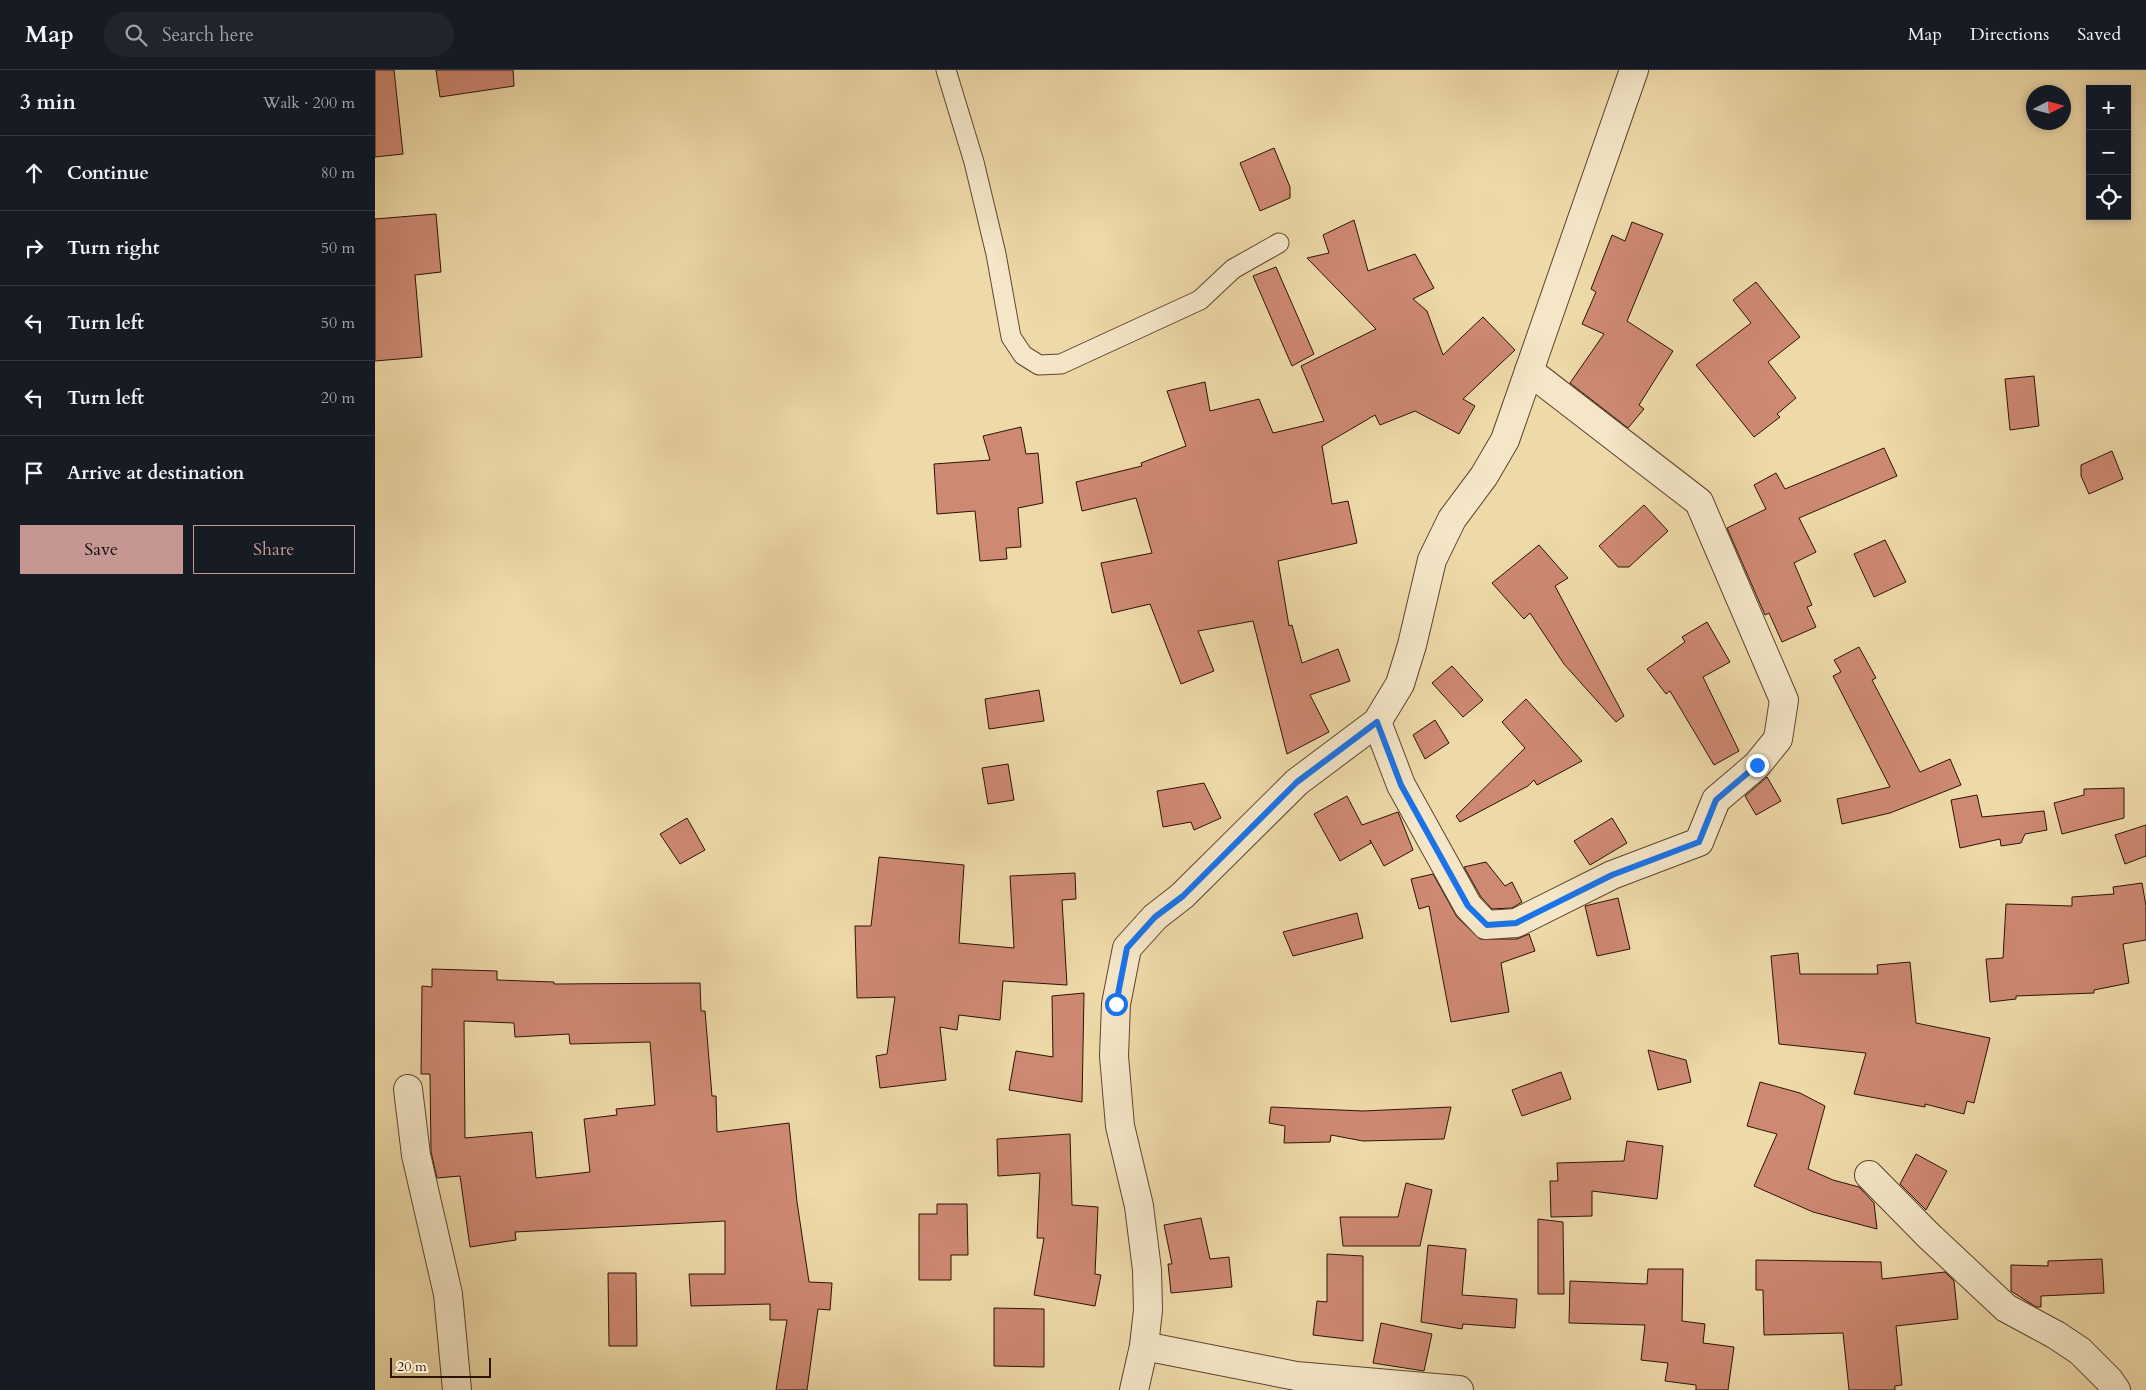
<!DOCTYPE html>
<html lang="en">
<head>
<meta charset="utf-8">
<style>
  :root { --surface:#171b24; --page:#20242c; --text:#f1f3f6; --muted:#9ea1a6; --line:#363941; --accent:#c59692 }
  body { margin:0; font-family:Cardo,serif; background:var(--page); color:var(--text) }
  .controls { position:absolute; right:15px; top:15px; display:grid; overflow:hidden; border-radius:0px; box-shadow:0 2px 8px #0003 }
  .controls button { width:45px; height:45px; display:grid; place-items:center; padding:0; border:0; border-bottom:1px solid var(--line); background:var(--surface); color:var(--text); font:25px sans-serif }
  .compass { position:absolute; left:1651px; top:15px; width:45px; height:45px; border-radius:50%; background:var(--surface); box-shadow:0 2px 8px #0003; rotate:84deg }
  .scale { position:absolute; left:15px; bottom:12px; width:101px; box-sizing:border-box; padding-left:5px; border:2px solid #2c1305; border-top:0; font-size:14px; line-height:18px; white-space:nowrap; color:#2c1305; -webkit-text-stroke:4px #f4e6c7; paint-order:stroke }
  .stop { position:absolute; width:15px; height:15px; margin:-11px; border:4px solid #1a73e8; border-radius:50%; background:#fff }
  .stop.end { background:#1a73e8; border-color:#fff; box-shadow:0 1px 5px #0008 }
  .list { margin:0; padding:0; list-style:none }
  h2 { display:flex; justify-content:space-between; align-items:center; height:65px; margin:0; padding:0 20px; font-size:21px }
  h2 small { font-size:16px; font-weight:400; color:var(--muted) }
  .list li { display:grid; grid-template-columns:32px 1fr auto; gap:15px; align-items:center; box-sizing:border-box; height:75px; padding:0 20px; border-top:1px solid var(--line) }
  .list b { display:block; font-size:19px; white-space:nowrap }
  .list em { font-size:16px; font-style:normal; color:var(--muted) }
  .actions { display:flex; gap:10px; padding:15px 20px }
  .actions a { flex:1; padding:11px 0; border:1px solid var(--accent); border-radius:0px; text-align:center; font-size:18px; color:var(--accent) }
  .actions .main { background:var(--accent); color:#111 }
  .icon { flex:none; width:28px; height:28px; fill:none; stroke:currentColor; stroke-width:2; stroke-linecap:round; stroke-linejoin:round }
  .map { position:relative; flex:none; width:1771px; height:1320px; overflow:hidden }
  header { display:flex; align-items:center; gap:30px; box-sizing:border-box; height:70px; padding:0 25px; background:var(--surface); border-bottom:1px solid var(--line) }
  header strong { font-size:24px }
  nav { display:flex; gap:28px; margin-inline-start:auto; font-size:18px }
  .search { width:350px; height:45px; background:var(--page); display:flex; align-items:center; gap:12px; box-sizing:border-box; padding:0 18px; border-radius:28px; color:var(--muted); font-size:19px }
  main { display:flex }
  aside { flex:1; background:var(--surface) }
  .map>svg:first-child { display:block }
  .building { fill:#ce8972; stroke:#2c1305; fill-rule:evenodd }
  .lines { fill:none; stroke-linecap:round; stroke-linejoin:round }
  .service-casing { stroke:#5c442e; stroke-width:21 }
  .minor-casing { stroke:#5c442e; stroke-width:30 }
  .service { stroke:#f4e6c7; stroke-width:19 }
  .minor { stroke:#f4e6c7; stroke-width:28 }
  .route { stroke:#1a73e8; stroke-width:6 }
</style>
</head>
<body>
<header>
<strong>Map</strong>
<div class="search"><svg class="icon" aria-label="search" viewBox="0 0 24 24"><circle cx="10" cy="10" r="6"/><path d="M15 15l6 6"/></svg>Search here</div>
<nav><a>Map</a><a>Directions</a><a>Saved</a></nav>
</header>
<main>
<aside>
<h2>3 min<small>Walk · 200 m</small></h2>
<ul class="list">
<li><svg class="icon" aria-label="ahead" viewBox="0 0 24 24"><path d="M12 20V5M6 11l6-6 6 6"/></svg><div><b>Continue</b></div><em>80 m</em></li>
<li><svg class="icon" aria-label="right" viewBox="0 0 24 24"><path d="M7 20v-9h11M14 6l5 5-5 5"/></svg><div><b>Turn right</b></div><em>50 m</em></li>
<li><svg class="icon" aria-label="left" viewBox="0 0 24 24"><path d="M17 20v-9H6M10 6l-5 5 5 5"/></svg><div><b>Turn left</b></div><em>50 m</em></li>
<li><svg class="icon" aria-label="left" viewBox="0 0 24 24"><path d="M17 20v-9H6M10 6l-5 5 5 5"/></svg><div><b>Turn left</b></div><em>20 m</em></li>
<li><svg class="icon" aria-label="arrive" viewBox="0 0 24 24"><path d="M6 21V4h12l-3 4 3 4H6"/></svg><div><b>Arrive at destination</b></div></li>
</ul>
<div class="actions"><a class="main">Save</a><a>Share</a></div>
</aside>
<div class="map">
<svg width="1771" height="1320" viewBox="0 0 1771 1320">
  <rect width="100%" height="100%" fill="#eed9a9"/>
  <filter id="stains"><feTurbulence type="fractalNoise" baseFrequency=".004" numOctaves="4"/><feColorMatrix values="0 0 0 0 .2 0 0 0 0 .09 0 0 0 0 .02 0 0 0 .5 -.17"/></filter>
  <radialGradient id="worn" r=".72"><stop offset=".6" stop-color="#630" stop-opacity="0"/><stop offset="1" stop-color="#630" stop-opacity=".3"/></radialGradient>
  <g class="building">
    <polygon points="0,0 19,0 28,84 0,87"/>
    <polygon points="61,0 138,0 139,16 65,27"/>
    <polygon points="899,78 915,117 915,128 885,141 865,93"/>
    <polygon points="61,144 66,202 40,205 47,287 0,291 0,149"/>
    <polygon points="979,150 993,201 1040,184 1059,218 1038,229 1052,241 1068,285 1108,247 1140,280 1088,329 1100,336 1084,364 1040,341 1005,355 1000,345 947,376 957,434 973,431 982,473 903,491 914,556 917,555 927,593 963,579 975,611 935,625 954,662 912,684 878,551 823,561 839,601 806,614 775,534 737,543 726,493 777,483 761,428 707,441 701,412 767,396 766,393 811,376 792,321 830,312 835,341 884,329 898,363 949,351 926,296 1001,259 932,188 954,183 948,165"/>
    <polygon points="1257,152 1288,164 1252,251 1298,281 1264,335 1269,339 1253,358 1195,313 1229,264 1207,254 1221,222 1216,219 1237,165 1250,171"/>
    <polygon points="901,197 939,284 917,296 878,206"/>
    <polygon points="1381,212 1425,267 1393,292 1421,328 1402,344 1405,347 1379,367 1321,295 1376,253 1358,230"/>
    <polygon points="1659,306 1664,356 1635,360 1630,309"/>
    <polygon points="646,357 651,384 663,383 668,433 643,438 646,477 631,478 632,489 605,491 600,441 562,444 559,394 615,390 608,366"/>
    <polygon points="1509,378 1522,406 1424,448 1441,482 1419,493 1437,535 1432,537 1441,557 1407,572 1394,543 1390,545 1352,458 1391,439 1379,415 1401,403 1410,419"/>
    <polygon points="1737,381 1748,409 1714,424 1706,406 1706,395"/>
    <polygon points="1269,435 1293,461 1254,497 1243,497 1224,476"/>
    <polygon points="1510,470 1531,512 1499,527 1479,484"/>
    <polygon points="1164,475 1193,508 1180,516 1249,646 1241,652 1189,594 1155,543 1149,549 1117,513"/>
    <polygon points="1332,552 1355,592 1328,607 1364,681 1339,695 1295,621 1291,624 1272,599 1310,572 1307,567"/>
    <polygon points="1484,577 1501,608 1497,610 1545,702 1575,689 1586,715 1515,743 1467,754 1462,729 1515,717 1458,606 1466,602 1459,590"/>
    <polygon points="1077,596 1108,630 1088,647 1057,613"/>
    <polygon points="664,620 669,651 614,659 610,629"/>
    <polygon points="1151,629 1207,691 1162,715 1159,710 1153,716 1085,752 1081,746 1150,678 1127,652"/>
    <polygon points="1060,650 1074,673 1050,689 1038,665"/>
    <polygon points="633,694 639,730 613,734 607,698"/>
    <polygon points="1392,707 1406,731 1381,745 1370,726"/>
    <polygon points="829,713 846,748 819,760 816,752 788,757 782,721"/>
    <polygon points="1749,718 1749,748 1687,764 1679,733 1709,725 1709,719"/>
    <polygon points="1602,725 1607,747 1669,741 1672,760 1650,764 1646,773 1626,776 1625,769 1585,778 1576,730"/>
    <polygon points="972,726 987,755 1023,742 1038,780 1009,796 995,770 996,773 965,791 939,744"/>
    <polygon points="312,748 330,780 305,794 285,764"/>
    <polygon points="1237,748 1252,773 1215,795 1199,771"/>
    <polygon points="1771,755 1771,786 1750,794 1740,765"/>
    <polygon points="504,787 589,795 584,873 639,878 635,806 700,803 701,829 687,830 692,915 628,911 625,950 584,945 582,960 565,957 571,1010 505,1018 501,986 512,984 520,927 482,928 480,856 496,856"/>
    <polygon points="1111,792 1130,816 1137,812 1147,832 1137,838 1117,839 1106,827 1089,797"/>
    <polygon points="1058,804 1082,847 1105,869 1142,869 1154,864 1160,881 1126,893 1134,942 1076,952 1054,836 1044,839 1036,809"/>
    <polygon points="1767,813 1771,836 1771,870 1748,874 1754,913 1719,920 1719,923 1641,926 1641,929 1615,932 1611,889 1628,888 1631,834 1697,836 1697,827 1739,824 1738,817"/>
    <polygon points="1243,828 1255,879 1222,886 1210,836"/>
    <polygon points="982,843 988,868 918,886 908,862"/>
    <polygon points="1423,883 1425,904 1503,904 1502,895 1535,892 1541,953 1615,968 1599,1033 1592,1031 1589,1044 1550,1034 1550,1037 1479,1024 1491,983 1404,974 1396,886"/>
    <path d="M57,899l65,2v9l57,2v2l146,-1 1,28h4l7,85h4l1,36 72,-9 8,79 12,80 23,1 -2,27 -12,-1 -11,81h-31l11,-70h-17v-16l-79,2 -2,-32h36v-53l-210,11 1,8 -46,7 -10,-71 -23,2 -6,-26 -1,-78h-9l1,-88 10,1zM89,951l50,2 1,14 54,-3 1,10 80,-2 5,63 -39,4 1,6 -33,4 6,53 -54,6 -4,-46 -67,6z"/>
    <polygon points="709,923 707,1032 634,1020 641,981 678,987 677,926"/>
    <polygon points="1273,980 1311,990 1316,1012 1283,1020"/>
    <polygon points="1186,1002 1196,1029 1147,1046 1137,1020"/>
    <polygon points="1385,1012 1425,1023 1450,1036 1433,1099 1458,1110 1484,1117 1499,1133 1502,1159 1438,1142 1379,1116 1402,1064 1372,1056"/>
    <polygon points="896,1037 988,1041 1076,1037 1069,1069 988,1071 956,1065 955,1072 909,1073 910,1056 894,1053"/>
    <polygon points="695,1064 697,1135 723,1137 720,1204 726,1205 720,1236 659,1225 669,1168 662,1168 665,1103 623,1106 622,1069"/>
    <polygon points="1252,1071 1288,1076 1282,1129 1217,1121 1217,1146 1176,1147 1175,1111 1183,1111 1182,1093 1249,1091"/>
    <polygon points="1541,1084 1572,1101 1551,1140 1525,1114"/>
    <polygon points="1031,1113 1057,1120 1045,1176 968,1176 965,1147 1023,1147"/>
    <polygon points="562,1134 592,1134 593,1185 576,1185 576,1210 544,1210 544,1144 562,1144"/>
    <polygon points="826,1148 835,1189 854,1187 857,1217 796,1223 793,1194 797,1194 789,1155"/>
    <polygon points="1163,1149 1188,1152 1189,1224 1163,1224"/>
    <polygon points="1053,1175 1091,1179 1087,1225 1142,1229 1140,1258 1088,1254 1087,1259 1046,1252"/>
    <polygon points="952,1184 988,1186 988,1271 938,1265 942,1231 952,1232"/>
    <polygon points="1727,1189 1729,1223 1666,1226 1666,1237 1661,1237 1636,1221 1636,1195 1673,1196 1673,1191"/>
    <polygon points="1381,1190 1506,1192 1507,1209 1570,1202 1579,1211 1583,1249 1521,1256 1527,1315 1520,1316 1520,1320 1474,1320 1468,1263 1389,1265 1388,1220 1381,1220"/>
    <polygon points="1273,1199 1308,1199 1307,1251 1330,1254 1328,1273 1359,1277 1353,1320 1321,1320 1321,1315 1290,1311 1293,1293 1266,1290 1270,1255 1194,1253 1195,1211 1272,1214"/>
    <polygon points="233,1203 261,1203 262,1276 234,1276"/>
    <polygon points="619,1238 669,1239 669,1297 619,1296"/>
    <polygon points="1006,1253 1057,1264 1049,1301 998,1293"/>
  </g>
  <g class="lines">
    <defs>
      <polyline id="service" points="571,0 599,92 621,184 636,267 648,285 664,295 686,294 825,230 858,199 904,173"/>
      <g id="minor">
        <polyline points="1002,652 1026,715 1093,836 1111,855 1141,853 1237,805 1324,772 1341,730 1382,695 1403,669 1409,630 1324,432 1154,301"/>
        <polyline points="33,1019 41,1085 73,1224 82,1320"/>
        <polyline points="1494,1105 1553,1165 1631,1238 1681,1265 1705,1281 1734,1310 1741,1320"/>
        <polyline points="769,1276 921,1306 1084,1320"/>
        <polyline points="759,1320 769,1276 773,1240 772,1200 764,1136 745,1056 739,986 741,934 752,878 780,847 807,826 922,712 1002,652 1025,614 1037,575 1057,490 1077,449 1109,406 1130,370 1259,0"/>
      </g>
    </defs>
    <use href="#service" class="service-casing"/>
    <use href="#minor" class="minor-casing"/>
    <use href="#service" class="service"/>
    <use href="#minor" class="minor"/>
  </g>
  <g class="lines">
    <polyline class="route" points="741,934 752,878 780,847 808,826 922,712 1002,652 1026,715 1093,836 1112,855 1141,853 1237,805 1324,772 1341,730 1382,695"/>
  </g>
  <rect width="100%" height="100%" filter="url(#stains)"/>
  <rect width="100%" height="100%" fill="url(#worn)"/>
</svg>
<div class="controls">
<button>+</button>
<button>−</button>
<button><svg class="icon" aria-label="locate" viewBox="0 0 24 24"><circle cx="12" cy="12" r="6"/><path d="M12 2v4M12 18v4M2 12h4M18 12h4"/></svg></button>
</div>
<svg class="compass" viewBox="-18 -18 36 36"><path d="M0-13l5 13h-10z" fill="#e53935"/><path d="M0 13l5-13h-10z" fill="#9ea1a6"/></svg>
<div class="scale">20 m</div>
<div class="stop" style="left:741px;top:934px"></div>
<div class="stop end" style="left:1382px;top:695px"></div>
</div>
</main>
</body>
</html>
